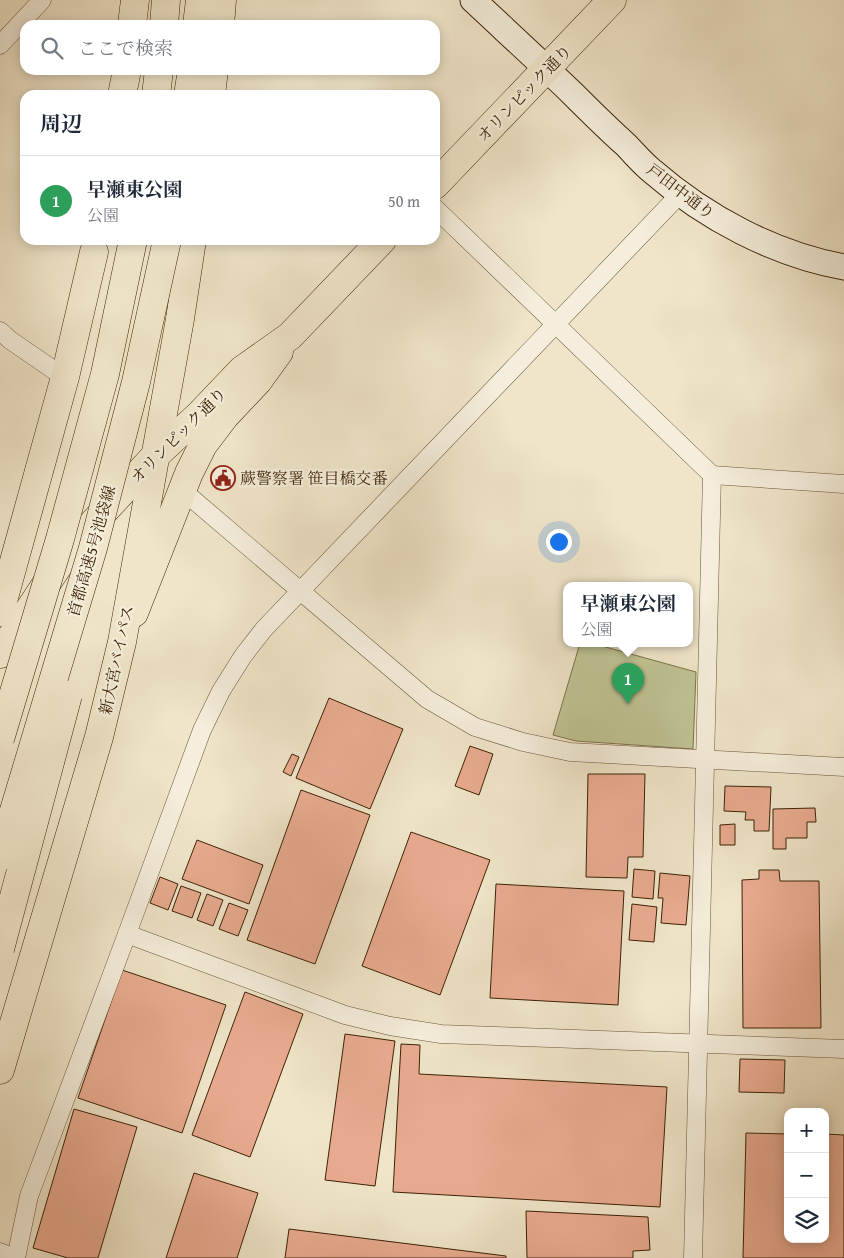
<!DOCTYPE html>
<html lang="ja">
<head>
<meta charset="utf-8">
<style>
  :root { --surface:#fff; --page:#f6f6f7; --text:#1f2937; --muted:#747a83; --line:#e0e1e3; --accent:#8f2418 }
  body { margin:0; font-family:"Gentium Book Plus","Noto Serif JP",serif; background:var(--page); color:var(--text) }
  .controls { position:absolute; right:15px; bottom:15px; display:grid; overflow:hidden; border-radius:10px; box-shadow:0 2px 12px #0003 }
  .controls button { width:45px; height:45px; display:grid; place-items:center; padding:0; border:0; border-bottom:1px solid var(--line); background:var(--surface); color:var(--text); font:25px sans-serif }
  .you { position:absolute; left:558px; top:541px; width:18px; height:18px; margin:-12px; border:4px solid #fff; border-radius:50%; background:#1a73e8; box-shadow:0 0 0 8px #1a73e833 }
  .badge { display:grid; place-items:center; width:32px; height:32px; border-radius:50%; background:var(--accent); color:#fff; font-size:16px; font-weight:700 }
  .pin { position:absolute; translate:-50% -41px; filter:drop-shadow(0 1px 2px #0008) }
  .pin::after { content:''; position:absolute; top:26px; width:18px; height:15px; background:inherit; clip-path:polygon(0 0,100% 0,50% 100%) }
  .popup { position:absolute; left:563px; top:582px; width:130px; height:65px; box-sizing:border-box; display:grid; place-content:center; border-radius:10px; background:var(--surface); filter:drop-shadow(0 1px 4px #0005); font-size:16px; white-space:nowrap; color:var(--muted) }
  .popup b { font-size:19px; color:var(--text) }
  .popup::after { content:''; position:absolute; left:50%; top:100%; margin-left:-10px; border:10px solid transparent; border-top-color:var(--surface) }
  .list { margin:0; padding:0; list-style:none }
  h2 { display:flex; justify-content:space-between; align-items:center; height:65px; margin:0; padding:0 20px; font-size:21px }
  h2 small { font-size:16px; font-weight:400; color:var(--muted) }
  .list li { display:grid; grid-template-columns:32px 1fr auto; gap:15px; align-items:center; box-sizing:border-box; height:90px; padding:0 20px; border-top:1px solid var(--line) }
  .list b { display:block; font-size:19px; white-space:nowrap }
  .list p { margin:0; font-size:16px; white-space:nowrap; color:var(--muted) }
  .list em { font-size:16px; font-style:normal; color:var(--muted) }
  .icon { flex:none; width:28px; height:28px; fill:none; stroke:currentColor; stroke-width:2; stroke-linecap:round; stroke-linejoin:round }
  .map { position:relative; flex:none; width:844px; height:1258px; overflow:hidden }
  .search { position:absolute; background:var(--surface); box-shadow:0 2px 12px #0003; left:20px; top:20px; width:420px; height:55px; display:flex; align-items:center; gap:12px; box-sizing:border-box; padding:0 18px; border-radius:15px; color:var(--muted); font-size:19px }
  .panel { position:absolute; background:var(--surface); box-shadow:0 2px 12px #0003; left:20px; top:90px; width:420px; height:155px; border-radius:15px }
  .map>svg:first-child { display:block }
  .green { fill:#bfc393; stroke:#7e724c }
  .building { fill:#e9ab90; stroke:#3d2205 }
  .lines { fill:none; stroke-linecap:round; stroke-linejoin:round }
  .street-casing { stroke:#6a5336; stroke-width:19 }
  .secondary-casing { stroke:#3d2205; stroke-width:27 }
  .primary-casing { stroke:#3d2205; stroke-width:29 }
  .highway-casing { stroke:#3d2205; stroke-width:29 }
  .street { stroke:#f5eedc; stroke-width:18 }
  .secondary { stroke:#f5eedc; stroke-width:25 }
  .primary { stroke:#f0e5c9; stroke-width:28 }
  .highway { stroke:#f0e5c9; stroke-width:28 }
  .highway-bridge-casing { stroke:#3d2205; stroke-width:29; stroke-linecap:butt }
  .highway-bridge { stroke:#f0e5c9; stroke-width:28 }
  .labels { text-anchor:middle; stroke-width:4.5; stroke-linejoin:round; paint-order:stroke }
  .street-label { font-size:16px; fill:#3d2205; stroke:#f5eedc }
  .poi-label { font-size:16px; fill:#3d2205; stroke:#f5eedc; text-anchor:start }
</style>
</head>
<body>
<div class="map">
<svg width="844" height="1258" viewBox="0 0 844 1258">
  <rect width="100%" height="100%" fill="#f0e5c9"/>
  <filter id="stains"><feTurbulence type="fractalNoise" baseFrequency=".004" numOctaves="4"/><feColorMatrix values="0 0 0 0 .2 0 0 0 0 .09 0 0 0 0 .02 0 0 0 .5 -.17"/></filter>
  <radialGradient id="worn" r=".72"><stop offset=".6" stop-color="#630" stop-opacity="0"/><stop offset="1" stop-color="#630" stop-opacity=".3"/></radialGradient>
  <polygon class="green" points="580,643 591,643 696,672 693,749 576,741 553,735"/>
  <g class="building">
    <polygon points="329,698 403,729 370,809 296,778"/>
    <polygon points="470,746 493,754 479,795 455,786"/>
    <polygon points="292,754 299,757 291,776 283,772"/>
    <polygon points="588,774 645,774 643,857 628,857 627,878 586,877"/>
    <polygon points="725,786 771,787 769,831 754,831 754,820 745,820 746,812 724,811"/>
    <polygon points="301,790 370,815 315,964 247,940"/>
    <polygon points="815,808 816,822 807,822 807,838 786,838 786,849 773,849 773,809"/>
    <polygon points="735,824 735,845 720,845 720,825"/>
    <polygon points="411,832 490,860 440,995 362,966"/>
    <polygon points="197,840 263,865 249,904 182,879"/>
    <polygon points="634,869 655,871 653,899 632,897"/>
    <polygon points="759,870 779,870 780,881 819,881 821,1028 743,1028 742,880 759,879"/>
    <polygon points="660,873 690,876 686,925 661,923 663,898 658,898"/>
    <polygon points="160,877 178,884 168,910 150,903"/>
    <polygon points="496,884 624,891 618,1005 490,998"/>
    <polygon points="181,886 201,893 192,918 172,911"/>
    <polygon points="207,894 223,900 213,926 197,920"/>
    <polygon points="229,903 248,910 238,936 219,929"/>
    <polygon points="632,904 657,907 654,942 629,940"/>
    <polygon points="122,970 226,1005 182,1133 78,1098"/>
    <polygon points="245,992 303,1014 250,1157 192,1135"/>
    <polygon points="345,1034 395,1041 375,1186 325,1180"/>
    <polygon points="401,1044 420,1045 419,1074 667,1087 660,1207 393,1192"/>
    <polygon points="740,1059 785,1060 784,1093 739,1092"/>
    <polygon points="74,1109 137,1127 98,1258 68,1258 33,1248"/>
    <polygon points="746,1133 788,1134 788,1239 825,1239 825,1134 844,1135 844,1258 743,1258"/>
    <polygon points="194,1173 258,1193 237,1258 166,1258"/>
    <polygon points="526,1211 648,1217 650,1250 633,1251 633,1258 527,1258"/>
    <polygon points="289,1229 506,1256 506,1258 285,1258"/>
  </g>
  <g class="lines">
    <defs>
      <g id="street">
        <polyline points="0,45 42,0"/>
        <polyline points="435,208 712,475 844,484"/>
        <polyline points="0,331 10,340 58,373"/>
        <polyline points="182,490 427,699 475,727 523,742 570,752 844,767"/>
        <polyline points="127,934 345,1015 390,1026 441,1034 844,1049"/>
        <polyline points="0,1252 15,1258"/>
        <polyline points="16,1258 29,1196 127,934 202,730 221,691 243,656 264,629 681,193"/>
        <polyline points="693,1258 712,475"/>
      </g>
      <path id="secondary" d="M473,0c33,31 67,62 100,94 17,17 34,34 52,50 9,9 17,19 27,27 54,47 122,83 192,96"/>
      <g id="primary">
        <polyline points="435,185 612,0"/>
        <polyline points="134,613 189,473 203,445 225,416 258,381 279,352"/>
        <polyline points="0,654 70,548 155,456 200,414 242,370 290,336 382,240"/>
      </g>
      <g id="highway">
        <polyline points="132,25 135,0"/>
        <polyline points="164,25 166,0"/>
        <polyline points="197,25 200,0"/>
        <polyline points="220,25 222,0"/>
        <polyline points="122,95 127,70"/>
        <polyline points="156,95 159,70"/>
        <polyline points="188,95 192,70"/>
        <polyline points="211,95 214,70"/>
        <polyline points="0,612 65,377 94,252"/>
        <polyline points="0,1070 99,737 122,642 180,319 192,240"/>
      </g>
    </defs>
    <use href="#street" class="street-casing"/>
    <use href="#secondary" class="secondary-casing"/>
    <use href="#primary" class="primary-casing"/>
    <use href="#highway" class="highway-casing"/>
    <use href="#street" class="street"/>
    <use href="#secondary" class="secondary"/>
    <use href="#primary" class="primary"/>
    <use href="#highway" class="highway"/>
    <defs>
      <g id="highway-bridge">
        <polyline points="0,739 60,539 105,374 133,240"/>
        <polyline points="0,857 93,548 136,382 167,240"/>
        <polyline points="0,949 68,695"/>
      </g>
    </defs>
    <use href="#highway-bridge" class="highway-bridge-casing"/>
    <use href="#highway-bridge" class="highway-bridge"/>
  </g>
  <defs>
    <symbol id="civic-ring" viewBox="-11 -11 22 22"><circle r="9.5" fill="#f5eedc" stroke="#8f2418" stroke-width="1.5"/><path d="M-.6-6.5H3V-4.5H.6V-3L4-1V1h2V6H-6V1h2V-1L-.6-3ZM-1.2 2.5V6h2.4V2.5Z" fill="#8f2418"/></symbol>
  </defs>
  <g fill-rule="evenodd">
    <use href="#civic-ring" x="209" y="464" width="28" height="28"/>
  </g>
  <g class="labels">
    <g class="street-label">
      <text transform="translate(524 93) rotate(-46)" y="6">オリンピック通り</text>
      <text transform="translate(681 191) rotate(37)" y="6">戸田中通り</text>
      <text transform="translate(178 435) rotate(-45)" y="6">オリンピック通り</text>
      <text transform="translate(91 551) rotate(-74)" y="6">首都高速5号池袋線</text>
      <text transform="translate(116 660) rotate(-78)" y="6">新大宮バイパス</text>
    </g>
    <g class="poi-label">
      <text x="240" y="484">蕨警察署 笹目橋交番</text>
    </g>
  </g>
  <rect width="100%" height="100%" filter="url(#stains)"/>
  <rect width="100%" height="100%" fill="url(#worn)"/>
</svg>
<div class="controls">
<button>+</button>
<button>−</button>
<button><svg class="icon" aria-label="layers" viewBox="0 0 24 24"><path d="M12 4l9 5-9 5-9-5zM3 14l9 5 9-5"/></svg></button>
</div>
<div class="you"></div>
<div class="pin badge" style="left:628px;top:704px;background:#2e9e5b">1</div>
<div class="popup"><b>早瀬東公園</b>公園</div>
<div class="search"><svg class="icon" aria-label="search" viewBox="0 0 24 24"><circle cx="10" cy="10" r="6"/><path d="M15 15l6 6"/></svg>ここで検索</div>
<section class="panel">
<h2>周辺<small></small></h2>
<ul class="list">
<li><span class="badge" style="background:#2e9e5b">1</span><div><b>早瀬東公園</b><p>公園</p></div><em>50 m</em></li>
</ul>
</section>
</div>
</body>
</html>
